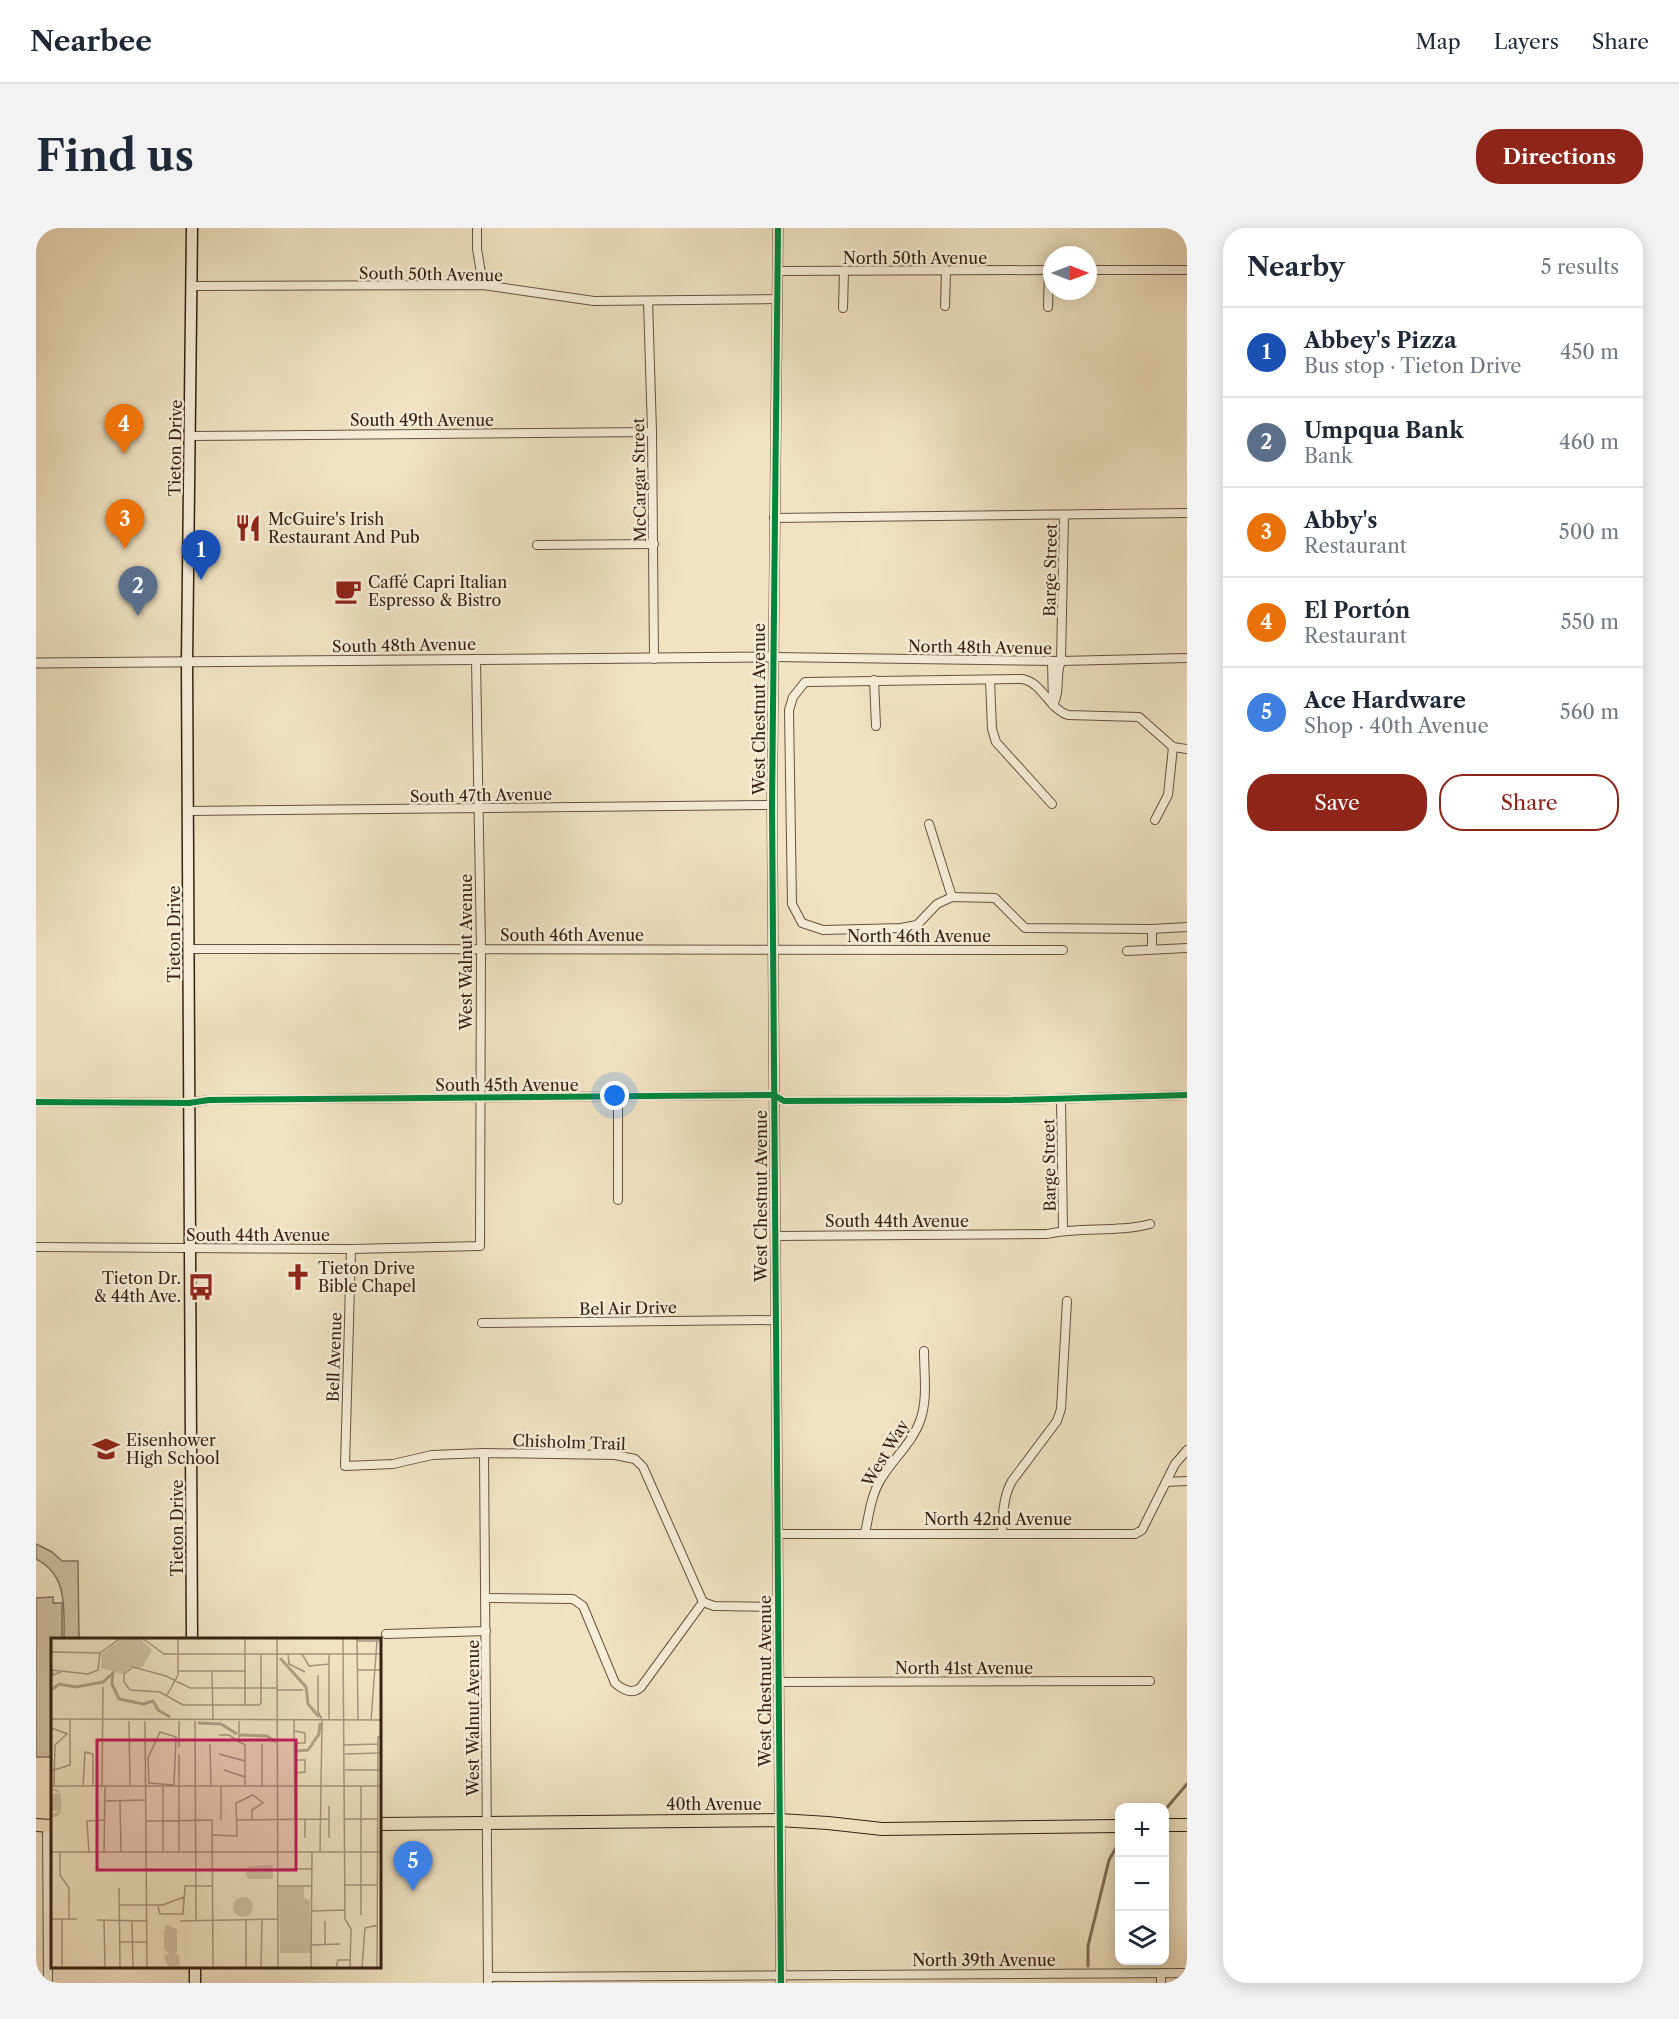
<!DOCTYPE html>
<html lang="en">
<head>
<meta charset="utf-8">
<style>
  :root { --surface:#fff; --page:#f2f2f3; --text:#1f2937; --muted:#747a83; --line:#e0e1e3; --accent:#8f2418 }
  body { margin:0; font-family:"Libre Caslon Text",serif; background:var(--page); color:var(--text) }
  .controls { position:absolute; right:18px; bottom:18px; display:grid; overflow:hidden; border-radius:12px; box-shadow:0 3px 15px #0003 }
  .controls button { width:54px; height:54px; display:grid; place-items:center; padding:0; border:0; border-bottom:2px solid var(--line); background:var(--surface); color:var(--text); font:30px sans-serif }
  .compass { position:absolute; left:1007px; top:18px; width:54px; height:54px; border-radius:50%; background:var(--surface); box-shadow:0 3px 15px #0003; rotate:90deg }
  .you { position:absolute; left:579px; top:868px; width:21px; height:21px; margin:-15px; border:4px solid #fff; border-radius:50%; background:#1a73e8; box-shadow:0 0 0 9px #1a73e833 }
  .badge { display:grid; place-items:center; width:39px; height:39px; border-radius:50%; background:var(--accent); color:#fff; font-size:20px; font-weight:700 }
  .pin { position:absolute; translate:-50% -50px; filter:drop-shadow(0 2px 3px #0008) }
  .pin::after { content:''; position:absolute; top:32px; width:21px; height:18px; background:inherit; clip-path:polygon(0 0,100% 0,50% 100%) }
  .list { margin:0; padding:0; list-style:none }
  h2 { display:flex; justify-content:space-between; align-items:center; height:78px; margin:0; padding:0 24px; font-size:26px }
  h2 small { font-size:20px; font-weight:400; color:var(--muted) }
  .list li { display:grid; grid-template-columns:39px 1fr auto; gap:18px; align-items:center; box-sizing:border-box; height:90px; padding:0 24px; border-top:2px solid var(--line) }
  .list b { display:block; font-size:22px; white-space:nowrap }
  .list p { margin:0; font-size:20px; white-space:nowrap; color:var(--muted) }
  .list em { font-size:20px; font-style:normal; color:var(--muted) }
  .actions { display:flex; gap:12px; padding:18px 24px }
  .actions a { flex:1; padding:14px 0; border:2px solid var(--accent); border-radius:24px; text-align:center; font-size:21px; color:var(--accent) }
  .actions .main { background:var(--accent); color:#fff }
  .icon { flex:none; width:33px; height:33px; fill:none; stroke:currentColor; stroke-width:2; stroke-linecap:round; stroke-linejoin:round }
  .map { position:relative; flex:none; width:1151px; height:1755px; overflow:hidden; border-radius:24px }
  header { display:flex; align-items:center; gap:36px; box-sizing:border-box; height:84px; padding:0 30px; background:var(--surface); border-bottom:2px solid var(--line) }
  header strong { font-size:28px }
  nav { display:flex; gap:33px; margin-inline-start:auto; font-size:21px }
  .intro { display:flex; align-items:center; justify-content:space-between; box-sizing:border-box; height:144px; padding:0 36px }
  h1 { margin:0; font-size:42px }
  .button { padding:15px 27px; border-radius:24px; background:var(--accent); color:#fff; font-size:21px; font-weight:700 }
  main { display:flex; gap:36px; padding:0 36px }
  aside { flex:1; background:var(--surface); border-radius:24px; box-shadow:0 3px 15px #0003 }
  .map>svg:first-child { display:block }
  .grass { fill:#d1c2a4; stroke:#84725c; stroke-width:1.5 }
  .lines { fill:none; stroke-linecap:round; stroke-linejoin:round }
  .stream { stroke:#816e58; stroke-width:3 }
  .minor-casing { stroke:#66523f; stroke-width:10 }
  .tertiary-casing { stroke:#66523f; stroke-width:11 }
  .secondary-casing { stroke:#372113; stroke-width:13 }
  .primary-casing { stroke:#372113; stroke-width:14 }
  .minor { stroke:#f6edd7; stroke-width:8 }
  .tertiary { stroke:#f6edd7; stroke-width:9 }
  .secondary { stroke:#f6edd7; stroke-width:10 }
  .primary { stroke:#f1e3c2; stroke-width:12 }
  .cycleway-casing { stroke:#f6edd7; stroke-width:10 }
  .cycleway { stroke:#00873e; stroke-width:6 }
  .labels { text-anchor:middle; stroke-width:5; stroke-linejoin:round; paint-order:stroke }
  .street-label { font-size:16px; fill:#372113; stroke:#f6edd7 }
  .poi-label { font-size:16px; fill:#372113; stroke:#f6edd7; text-anchor:start }
  .inset-river { fill:none; stroke:#b2a186; stroke-width:3 }
  .inset-road { fill:none; stroke:#a7957c; stroke-width:1.5 }
  .view { fill:#c2185b; fill-opacity:0.15; stroke:#c2185b; stroke-width:3 }
  .inset-edge { fill:none; stroke:#372113; stroke-width:3 }
</style>
</head>
<body>
<header>
<strong>Nearbee</strong>
<nav><a>Map</a><a>Layers</a><a>Share</a></nav>
</header>
<div class="intro"><h1>Find us</h1><a class="button">Directions</a></div>
<main>
<div class="map">
<svg width="1151" height="1755" viewBox="0 0 1151 1755">
  <rect width="100%" height="100%" fill="#f1e3c2"/>
  <filter id="stains"><feTurbulence type="fractalNoise" baseFrequency=".00333" numOctaves="4"/><feColorMatrix values="0 0 0 0 .2 0 0 0 0 .09 0 0 0 0 .02 0 0 0 .5 -.17"/></filter>
  <radialGradient id="worn" r=".72"><stop offset=".6" stop-color="#630" stop-opacity="0"/><stop offset="1" stop-color="#630" stop-opacity=".3"/></radialGradient>
  <g class="grass">
    <path d="M0,1316l16,8 10,9h16l1,78h-15c0,-30 4,-64 -28,-80z"/>
    <polygon points="17,1369 17,1375 26,1375 26,1411 16,1412 16,1529 0,1529 0,1370"/>
  </g>
  <g class="lines">
    <g class="stream">
      <polyline points="1128,1583 1151,1556"/>
      <polyline points="1052,1738 1052,1718 1073,1632 1084,1613"/>
    </g>
    <defs>
      <g id="minor">
        <polyline points="441,0 441,21 447,57"/>
        <polyline points="1052,42 1151,42"/>
        <polyline points="742,43 1016,42"/>
        <polyline points="155,58 447,57 558,73 741,71"/>
        <polyline points="612,73 616,204 618,431"/>
        <polyline points="909,78 910,44"/>
        <polyline points="1012,79 1013,42"/>
        <polyline points="807,80 808,44"/>
        <polyline points="155,208 616,204"/>
        <polyline points="738,290 1151,285"/>
        <polyline points="501,317 618,316"/>
        <polyline points="737,429 1025,433 1151,430"/>
        <path d="M1016,433l1,44c8,-15 2,-29 8,-44l3,-146"/>
        <polyline points="838,452 840,498"/>
        <polyline points="954,452 956,501 960,514 1016,576"/>
        <path d="M1151,521l-14,-2 -34,-30 -71,-2c-19,-6 -26,-33 -46,-36l-217,3 -12,15 -4,13 3,194 10,19 21,7 78,-2 16,-3 20,-21 15,-7 43,1 30,30 127,1 35,-2"/>
        <polyline points="153,583 736,577"/>
        <polyline points="1119,592 1132,567 1137,519"/>
        <polyline points="893,596 916,669"/>
        <polyline points="1116,701 1116,721"/>
        <polyline points="153,721 1027,722"/>
        <polyline points="1091,723 1151,720"/>
        <polyline points="1025,871 1027,1002"/>
        <polyline points="0,874 153,875 173,872 738,867 748,873 976,872 1151,867"/>
        <polyline points="582,972 582,870"/>
        <path d="M739,1008l272,-2c34,-8 69,-1 103,-10"/>
        <polyline points="0,1019 315,1021 444,1018 445,720 440,431"/>
        <polyline points="315,1021 309,1238 357,1236 396,1227 448,1225 579,1227 599,1231 607,1239 667,1374"/>
        <polyline points="446,1095 739,1092"/>
        <polyline points="448,1225 452,1755"/>
        <polyline points="1130,1254 1151,1253"/>
        <path d="M966,1304c1,-18 1,-35 10,-51l45,-60 4,-12 6,-108"/>
        <path d="M829,1305c4,-18 6,-38 16,-54 12,-20 31,-36 39,-58 8,-22 4,-47 4,-70"/>
        <polyline points="742,1306 1099,1306 1106,1302 1139,1236 1151,1222"/>
        <path d="M450,1370l87,1 10,7 32,77c8,7 18,12 26,4l62,-85"/>
        <polyline points="667,1374 678,1378 742,1379"/>
        <polyline points="350,1406 450,1403"/>
        <polyline points="741,1454 1114,1453"/>
        <polyline points="11,1597 12,1755"/>
        <polyline points="1125,1745 1125,1755"/>
        <polyline points="452,1749 1151,1745"/>
      </g>
      <g id="tertiary">
        <polyline points="742,0 736,577 745,1755"/>
        <polyline points="0,435 737,429"/>
      </g>
      <g id="secondary">
        <polyline points="156,0 151,434 156,1412"/>
        <polyline points="159,1738 159,1755"/>
      </g>
      <g id="primary">
        <polyline points="344,1596 743,1592 792,1595 846,1601 1084,1598"/>
        <polyline points="0,1597 16,1598"/>
        <polyline points="1128,1597 1151,1597"/>
      </g>
    </defs>
    <use href="#minor" class="minor-casing"/>
    <use href="#tertiary" class="tertiary-casing"/>
    <use href="#secondary" class="secondary-casing"/>
    <use href="#primary" class="primary-casing"/>
    <use href="#minor" class="minor"/>
    <use href="#tertiary" class="tertiary"/>
    <use href="#secondary" class="secondary"/>
    <use href="#primary" class="primary"/>
    <defs>
      <g id="cycleway">
        <polyline points="742,0 736,577 745,1755"/>
        <polyline points="0,874 153,875 173,872 738,867 748,873 976,872 1151,867"/>
      </g>
    </defs>
    <use href="#cycleway" class="cycleway-casing"/>
    <use href="#cycleway" class="cycleway"/>
  </g>
  <defs>
    <symbol id="restaurant-bare" viewBox="-9 -9 18 18"><path d="M-5-6h1v4h1v-4h1v4h1v-4h1v5L-1.5 .5V6h-2V.5L-5-1ZM5-6V6H3V1.5H1.5Q1.5-4 5-6Z" fill="#8f2418" stroke="#f6edd7" stroke-width="2.5" paint-order="stroke"/></symbol>
    <symbol id="cafe-bare" viewBox="-9 -9 18 18"><path d="M-5.5-4.5H6V0H3Q3 3.5 0 3.5H-2.5Q-5.5 3.5-5.5 0ZM3-3.2v2h1.7v-2ZM-6 4.5H4V6H-6Z" fill="#8f2418" stroke="#f6edd7" stroke-width="2.5" paint-order="stroke"/></symbol>
    <symbol id="church-bare" viewBox="-9 -9 18 18"><path d="M-1.2-6h2.4v3.5h3.3v2.4h-3.3V6h-2.4V-.1h-3.3v-2.4h3.3Z" fill="#8f2418" stroke="#f6edd7" stroke-width="2.5" paint-order="stroke"/></symbol>
    <symbol id="bus-bare" viewBox="-9 -9 18 18"><path d="M-5-6H5V4H4V6H2V4H-2V6H-4V4H-5ZM-3.5-4V0h7V-4ZM-3.5 1.2v1.5H-2V1.2ZM2 1.2v1.5H3.5V1.2Z" fill="#8f2418" stroke="#f6edd7" stroke-width="2.5" paint-order="stroke"/></symbol>
    <symbol id="school-bare" viewBox="-9 -9 18 18"><path d="M0-5L7-2L0 1L-7-2ZM-4 1L0 2.5L4 1V4Q0 6-4 4Z" fill="#8f2418" stroke="#f6edd7" stroke-width="2.5" paint-order="stroke"/></symbol>
  </defs>
  <g fill-rule="evenodd">
    <use href="#restaurant-bare" x="193" y="281" width="38" height="38"/>
    <use href="#cafe-bare" x="293" y="344" width="38" height="38"/>
    <use href="#church-bare" x="243" y="1030" width="38" height="38"/>
    <use href="#bus-bare" x="146" y="1040" width="38" height="38"/>
    <use href="#school-bare" x="51" y="1202" width="38" height="38"/>
  </g>
  <g class="labels">
    <g class="street-label">
      <text x="879" y="36">North 50th Avenue</text>
      <text transform="translate(395 46) rotate(1)" y="6">South 50th Avenue</text>
      <text x="386" y="198">South 49th Avenue</text>
      <text transform="translate(139 220) rotate(-89)" y="6">Tieton Drive</text>
      <text transform="translate(603 252) rotate(-91)" y="6">McCargar Street</text>
      <text transform="translate(1014 342) rotate(-89)" y="6">Barge Street</text>
      <text transform="translate(368 417) rotate(-1)" y="6">South 48th Avenue</text>
      <text transform="translate(944 419) rotate(1)" y="6">North 48th Avenue</text>
      <text transform="translate(723 481) rotate(-90)" y="6">West Chestnut Avenue</text>
      <text transform="translate(445 567) rotate(-1)" y="6">South 47th Avenue</text>
      <text transform="translate(138 706) rotate(-90)" y="6">Tieton Drive</text>
      <text x="536" y="713">South 46th Avenue</text>
      <text x="883" y="714">North 46th Avenue</text>
      <text transform="translate(430 724) rotate(-90)" y="6">West Walnut Avenue</text>
      <text x="471" y="863">South 45th Avenue</text>
      <text transform="translate(1013 937) rotate(-91)" y="6">Barge Street</text>
      <text transform="translate(725 968) rotate(-90)" y="6">West Chestnut Avenue</text>
      <text x="861" y="999">South 44th Avenue</text>
      <text x="222" y="1013">South 44th Avenue</text>
      <text transform="translate(592 1080) rotate(-1)" y="6">Bel Air Drive</text>
      <text transform="translate(298 1129) rotate(-88)" y="6">Bell Avenue</text>
      <text transform="translate(533 1214) rotate(2)" y="6">Chisholm Trail</text>
      <text transform="translate(849 1225) rotate(-59)" y="6">West Way</text>
      <text x="962" y="1297">North 42nd Avenue</text>
      <text transform="translate(141 1300) rotate(-90)" y="6">Tieton Drive</text>
      <text x="928" y="1446">North 41st Avenue</text>
      <text transform="translate(729 1453) rotate(-90)" y="6">West Chestnut Avenue</text>
      <text transform="translate(437 1490) rotate(-90)" y="6">West Walnut Avenue</text>
      <text x="678" y="1582">40th Avenue</text>
      <text x="948" y="1738">North 39th Avenue</text>
    </g>
    <g class="poi-label">
      <text x="232" y="297">McGuire's Irish<tspan x="232" dy="18">Restaurant And Pub</tspan></text>
      <text x="332" y="360">Caffé Capri Italian<tspan x="332" dy="18">Espresso &amp; Bistro</tspan></text>
      <text x="282" y="1046">Tieton Drive<tspan x="282" dy="18">Bible Chapel</tspan></text>
      <text x="145" y="1056" text-anchor="end">Tieton Dr.<tspan x="145" dy="18">&amp; 44th Ave.</tspan></text>
      <text x="90" y="1218">Eisenhower<tspan x="90" dy="18">High School</tspan></text>
    </g>
  </g>
  <g transform="translate(15 1410)">
    <rect width="330" height="330" fill="#f1e3c2"/>
    <path d="M3,150l5,2 2,5v17l-3,4 -4,1 -3,-2 9,-4h-9v-17l9,-1 -9,-3zM222,227v14h-25l-2,-4 2,-9zM228,249h25v11l6,3 1,52h-31zM182 269a10 10 0 1 1 20 0a10 10 0 1 1-20 0ZM116,287l10,4v23l-3,2 5,1 1,13h-10l-4,-6 -2,-7 5,-1 -5,-5v-18z" fill="#d1c2a4"/>
    <path d="M72,0h17l12,12 -10,18 -12,-1 -7,7 -22,-6 1,-14z" fill="#d1c2a4"/>
    <path class="inset-river" d="M229,20l26,29 2,17 11,13M0,52l8,-6 17,3 27,-5 10,-9 -1,11 7,15 24,5 10,-3 5,9 12,7M147,85l23,1 16,10M189,97l27,1 9,6M245,113l12,-1 11,-16 1,-11"/>
    <path class="inset-road" d="M91,0l22,16h217M194,0v67M226,0l1,330M292,0l2,281 6,10 -1,39M306,0l1,82M306,3h24M0,14l49,1 21,-15M210,16v49l-2,2h-76l-23,-13 -30,-2 -6,-8v-8l9,-7 33,9 24,12h87M237,16l1,10 16,8M251,16l7,12 20,-2M278,16v66M307,32h23M127,33h67M10,34l-8,3 -1,-5 36,4 10,-4 2,-17M161,34l1,47M267,37v36l4,9 -2,132M227,52h25M116,57l11,-20v-37M0,81l330,1M243,82l1,99M320,82l6,-79M78,83l1,66M94,83l2,247M128,83v26M144,83l1,199M188,83v22M0,90l17,6M244,93l10,2v10h-10M109,94l16,5 -2,48 -25,-2 -1,-25zM168,97h10l16,10v41M159,106l1,43M211,106v43M293,107l34,-1M168,116l26,7M294,116l36,-1M244,122h10v12l-10,1M173,132l21,7M294,132h36M0,133l19,-6v-45M0,148h330M3,148l1,-41 12,-11M32,148l2,-34 8,2v32M51,148l1,-99M310,148v129M112,149v64M170,149v33M55,163l40,-1M69,163l1,52M278,168v32M201,181v-9l11,-7 -10,-8M254,181v19M294,181h33M185,182l93,-1M95,183l66,-1 1,148M162,197l24,1 -1,-33 17,-8M128,213v-97M0,214h330M9,215v22l9,13v31M38,215l-2,-32 17,-1M53,215l1,-66M227,231h34M294,247h33M227,248h34M68,250l1,80M68,267h44l21,-8M107,268l2,8h23l2,-28h27M261,273l33,-1M0,281h26M46,282l50,1M53,282l1,48M81,283l1,47M129,283l98,-2M68,304h28M274,306v-23M261,307l28,-1M11,330v-49M195,330v-49M210,330l1,-49M260,330l1,-116M285,330l2,-8h12M311,330l3,-40 13,-3M326,330l1,-231h3"/>
    <path class="view" d="M46,102h199v130h-199z"/>
    <rect width="330" height="330" class="inset-edge"/>
  </g>
  <rect width="100%" height="100%" filter="url(#stains)"/>
  <rect width="100%" height="100%" fill="url(#worn)"/>
</svg>
<div class="controls">
<button>+</button>
<button>−</button>
<button><svg class="icon" aria-label="layers" viewBox="0 0 24 24"><path d="M12 4l9 5-9 5-9-5zM3 14l9 5 9-5"/></svg></button>
</div>
<svg class="compass" viewBox="-18 -18 36 36"><path d="M0-13l5 13h-10z" fill="#e53935"/><path d="M0 13l5-13h-10z" fill="#747a83"/></svg>
<div class="you"></div>
<div class="pin badge" style="left:165px;top:352px;background:#1a4fb4">1</div>
<div class="pin badge" style="left:102px;top:388px;background:#5c6f8a">2</div>
<div class="pin badge" style="left:89px;top:321px;background:#e8710a">3</div>
<div class="pin badge" style="left:88px;top:226px;background:#e8710a">4</div>
<div class="pin badge" style="left:377px;top:1663px;background:#3f7fe0">5</div>
</div>
<aside>
<h2>Nearby<small>5 results</small></h2>
<ul class="list">
<li><span class="badge" style="background:#1a4fb4">1</span><div><b>Abbey's Pizza</b><p>Bus stop · Tieton Drive</p></div><em>450 m</em></li>
<li><span class="badge" style="background:#5c6f8a">2</span><div><b>Umpqua Bank</b><p>Bank</p></div><em>460 m</em></li>
<li><span class="badge" style="background:#e8710a">3</span><div><b>Abby's</b><p>Restaurant</p></div><em>500 m</em></li>
<li><span class="badge" style="background:#e8710a">4</span><div><b>El Portón</b><p>Restaurant</p></div><em>550 m</em></li>
<li><span class="badge" style="background:#3f7fe0">5</span><div><b>Ace Hardware</b><p>Shop · 40th Avenue</p></div><em>560 m</em></li>
</ul>
<div class="actions"><a class="main">Save</a><a>Share</a></div>
</aside>
</main>
</body>
</html>
